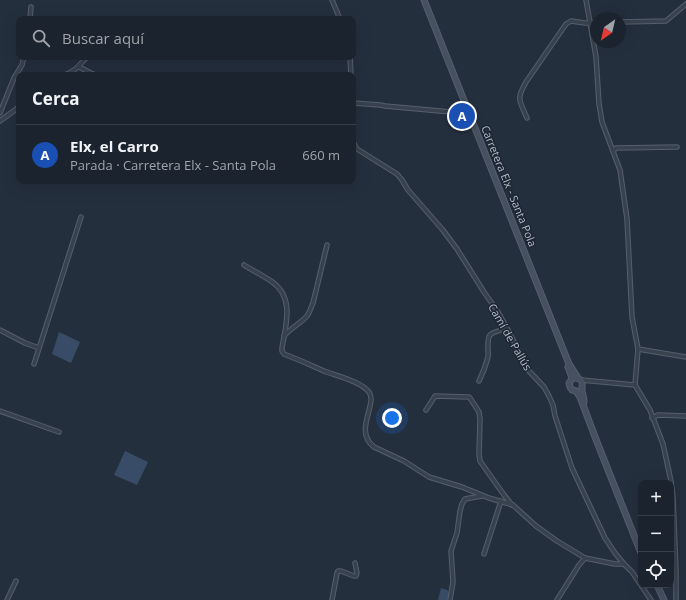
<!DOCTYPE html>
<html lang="es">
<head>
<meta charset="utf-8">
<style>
  :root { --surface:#1b232e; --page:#282f3a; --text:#f1f3f6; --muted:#a0a4aa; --line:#39404a; --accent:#2563eb }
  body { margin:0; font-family:"Open Sans",sans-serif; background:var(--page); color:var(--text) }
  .controls { position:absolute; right:12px; bottom:12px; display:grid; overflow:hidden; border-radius:8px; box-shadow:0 4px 16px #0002 }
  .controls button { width:36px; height:36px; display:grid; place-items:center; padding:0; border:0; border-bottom:1px solid var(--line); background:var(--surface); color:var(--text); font:20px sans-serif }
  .compass { position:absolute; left:590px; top:12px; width:36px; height:36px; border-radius:50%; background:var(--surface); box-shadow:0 4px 16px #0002; rotate:214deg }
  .you { position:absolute; left:392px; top:418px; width:14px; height:14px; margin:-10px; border:3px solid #fff; border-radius:50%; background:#1a73e8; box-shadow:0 0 0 6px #1a73e833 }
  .badge { display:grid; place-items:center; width:26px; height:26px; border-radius:50%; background:var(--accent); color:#fff; font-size:13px; font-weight:700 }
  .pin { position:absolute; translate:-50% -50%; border:2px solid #fff; box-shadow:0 1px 4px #0006 }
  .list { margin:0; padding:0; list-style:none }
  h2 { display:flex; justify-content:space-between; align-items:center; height:52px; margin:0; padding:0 16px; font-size:17px }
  h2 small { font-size:13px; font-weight:400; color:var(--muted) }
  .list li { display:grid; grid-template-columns:26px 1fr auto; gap:12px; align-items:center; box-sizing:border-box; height:60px; padding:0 16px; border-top:1px solid var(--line) }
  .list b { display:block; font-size:15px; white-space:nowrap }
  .list p { margin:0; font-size:13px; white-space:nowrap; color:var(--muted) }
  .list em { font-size:13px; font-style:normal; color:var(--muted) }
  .icon { flex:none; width:22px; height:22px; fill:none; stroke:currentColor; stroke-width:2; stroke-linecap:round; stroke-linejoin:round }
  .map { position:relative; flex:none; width:686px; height:600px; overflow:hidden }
  .search { position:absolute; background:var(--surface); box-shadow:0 4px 16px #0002; left:16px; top:16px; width:340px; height:44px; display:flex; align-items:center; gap:10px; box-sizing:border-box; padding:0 14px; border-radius:8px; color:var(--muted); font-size:15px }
  .panel { position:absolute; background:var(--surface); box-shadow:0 4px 16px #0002; left:16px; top:72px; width:340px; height:112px; border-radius:8px }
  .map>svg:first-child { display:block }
  .water { fill:#394c67 }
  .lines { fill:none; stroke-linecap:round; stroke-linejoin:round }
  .street-casing { stroke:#565f6c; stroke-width:5.5 }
  .secondary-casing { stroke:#565f6c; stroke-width:7 }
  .street { stroke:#38414e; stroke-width:3.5 }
  .secondary { stroke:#465061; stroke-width:5 }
  .labels { text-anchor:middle; stroke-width:3; stroke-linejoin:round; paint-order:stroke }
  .street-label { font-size:11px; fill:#b4bcc9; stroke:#1d2633 }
</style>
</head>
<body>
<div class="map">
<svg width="686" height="600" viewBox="0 0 686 600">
  <rect width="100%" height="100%" fill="#242f3e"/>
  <g class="water">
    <polygon points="59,332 80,342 71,363 52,354"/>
    <polygon points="125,451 148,462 137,485 114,475"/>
    <polygon points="441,588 447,590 450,593 447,600 438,600"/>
  </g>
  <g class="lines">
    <defs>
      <g id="street">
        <polyline points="332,0 340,19"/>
        <polyline points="586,0 596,57 599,104 602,122 620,170 627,219 632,317 638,349 635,385 650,410 663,444 671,481 673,497 676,570 676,600"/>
        <polyline points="30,19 31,7"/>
        <polyline points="620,22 666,21 686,4"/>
        <polyline points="350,57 351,75"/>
        <polyline points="79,67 95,75"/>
        <path d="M65,75c13,-6 13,-9 22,-18"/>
        <polyline points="353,103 380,105 385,106 462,113 468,116"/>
        <polyline points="0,113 14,78 22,65 24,57"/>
        <polyline points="462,113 460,107 463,102"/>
        <path d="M527,118c-8,-19 -11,-18 -1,-36l40,-58 5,-3 14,2h11"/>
        <polyline points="0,121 19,107"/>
        <polyline points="353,142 357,149 397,174 402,180 408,190 442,229 457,249 484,292 498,312 507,328 529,371 544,387 549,396 553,405 555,416 572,468 605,538 615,553 624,564 632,572 651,600"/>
        <polyline points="613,151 616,148 677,147"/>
        <path d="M244,265c8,5 18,10 27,16 24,16 15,43 11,67v3l2,3c13,5 27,11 40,17 13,5 36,10 45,21 9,12 -16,39 5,55l30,14 25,16 33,10 27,11 24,7 23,21 21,15 28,17 30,6h9"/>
        <polyline points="0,330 25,343 39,348"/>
        <path d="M284,336c7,-8 17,-13 23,-20 3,-4 4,-9 6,-13l14,-58"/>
        <polyline points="638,349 686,357"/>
        <polyline points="34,364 81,217"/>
        <polyline points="581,380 635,385"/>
        <path d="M479,381c4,-8 7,-16 9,-24 1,-6 -2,-16 2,-22 4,-4 12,-5 17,-6"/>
        <polyline points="426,410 435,396 469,397 470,398 479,412 480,419 479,454 480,461 504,495 512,505"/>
        <polyline points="0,411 59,432"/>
        <polyline points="652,418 658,415 686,416"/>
        <polyline points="484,554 501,501"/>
        <polyline points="7,600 16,581"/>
        <polyline points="332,600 337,573 338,571 341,571 354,576 356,576 357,573 355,563"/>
        <polyline points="450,600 453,582 451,551 457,533 460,511 462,504 465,499 470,498 482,496"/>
        <polyline points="557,600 579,565 585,558"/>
      </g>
      <g id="secondary">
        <polyline points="424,0 569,364 578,378"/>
        <polyline points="568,367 571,375 572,379"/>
        <path d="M576,378c10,3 5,6 6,13 1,4 2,7 2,11"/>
        <polyline points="572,379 569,383 570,387 572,390 576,391 580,397 597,442 641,553"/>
        <polyline points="657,585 664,600"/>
      </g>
    </defs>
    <use href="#street" class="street-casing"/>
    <use href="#secondary" class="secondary-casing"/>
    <use href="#street" class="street"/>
    <use href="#secondary" class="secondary"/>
  </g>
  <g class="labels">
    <g class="street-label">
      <text transform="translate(509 186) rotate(68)" y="4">Carretera Elx - Santa Pola</text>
      <text transform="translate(510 337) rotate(60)" y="4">Camí de Pallús</text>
    </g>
  </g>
</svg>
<div class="controls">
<button>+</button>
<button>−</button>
<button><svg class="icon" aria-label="locate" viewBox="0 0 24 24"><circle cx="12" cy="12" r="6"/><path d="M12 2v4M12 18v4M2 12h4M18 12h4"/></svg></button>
</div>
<svg class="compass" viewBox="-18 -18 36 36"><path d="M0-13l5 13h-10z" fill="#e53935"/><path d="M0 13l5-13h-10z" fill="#a0a4aa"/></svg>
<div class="you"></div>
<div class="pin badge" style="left:462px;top:116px;background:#1a4fb4">A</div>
<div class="search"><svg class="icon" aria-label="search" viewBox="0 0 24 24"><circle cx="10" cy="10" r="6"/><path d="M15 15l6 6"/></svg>Buscar aquí</div>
<section class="panel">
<h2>Cerca<small></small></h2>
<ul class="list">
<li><span class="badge" style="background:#1a4fb4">A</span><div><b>Elx, el Carro</b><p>Parada · Carretera Elx - Santa Pola</p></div><em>660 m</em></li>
</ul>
</section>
</div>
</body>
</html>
